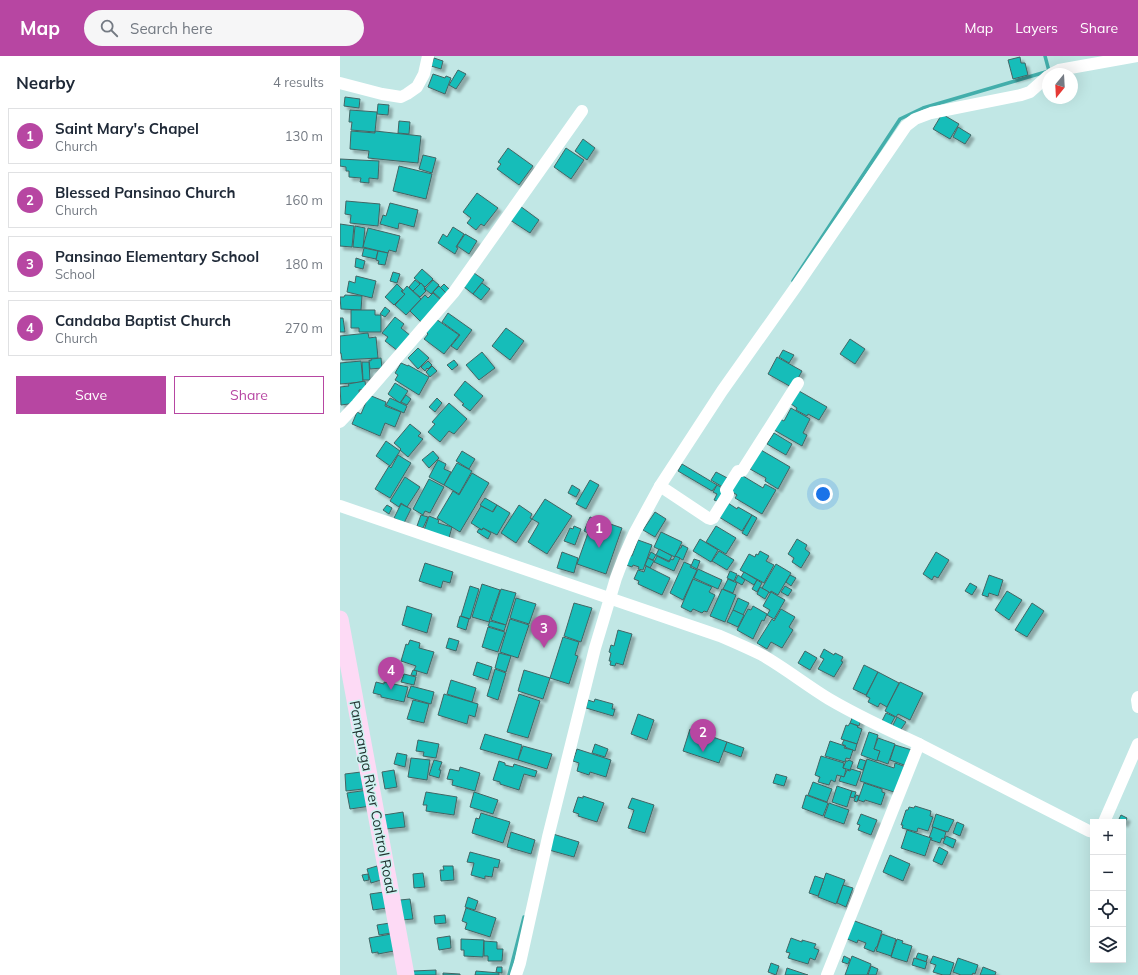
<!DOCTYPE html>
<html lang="en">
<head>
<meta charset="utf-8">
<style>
  :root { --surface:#fff; --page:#f6f6f7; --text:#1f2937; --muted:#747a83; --line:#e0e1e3; --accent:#b746a2 }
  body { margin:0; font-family:Mulish,sans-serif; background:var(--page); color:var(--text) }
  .controls { position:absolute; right:12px; bottom:12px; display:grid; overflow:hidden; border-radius:0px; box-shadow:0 4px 16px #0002 }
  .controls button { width:36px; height:36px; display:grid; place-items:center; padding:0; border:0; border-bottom:1px solid var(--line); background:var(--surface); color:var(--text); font:20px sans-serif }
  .compass { position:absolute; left:702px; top:12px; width:36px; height:36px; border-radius:50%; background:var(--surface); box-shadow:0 4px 16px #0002; rotate:198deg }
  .you { position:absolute; left:483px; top:438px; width:14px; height:14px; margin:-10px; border:3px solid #fff; border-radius:50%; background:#1a73e8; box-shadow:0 0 0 6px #1a73e833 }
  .badge { display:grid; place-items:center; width:26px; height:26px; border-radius:50%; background:var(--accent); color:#fff; font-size:13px; font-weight:700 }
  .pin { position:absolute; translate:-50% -33px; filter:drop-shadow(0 1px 2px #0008) }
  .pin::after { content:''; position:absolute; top:21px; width:14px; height:12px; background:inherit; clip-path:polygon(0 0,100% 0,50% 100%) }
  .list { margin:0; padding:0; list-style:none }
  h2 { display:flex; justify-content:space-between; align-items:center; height:52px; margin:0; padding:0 16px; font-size:17px }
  h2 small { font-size:13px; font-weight:400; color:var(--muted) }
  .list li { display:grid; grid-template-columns:26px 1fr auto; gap:12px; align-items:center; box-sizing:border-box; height:56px; margin:0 8px 8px; padding:0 8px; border:1px solid var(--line); border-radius:0px }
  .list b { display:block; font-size:15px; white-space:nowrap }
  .list p { margin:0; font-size:13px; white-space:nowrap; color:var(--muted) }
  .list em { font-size:13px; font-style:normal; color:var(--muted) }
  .actions { display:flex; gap:8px; padding:12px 16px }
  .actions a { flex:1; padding:9px 0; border:1px solid var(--accent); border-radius:0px; text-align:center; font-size:14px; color:var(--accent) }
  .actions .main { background:var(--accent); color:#fff }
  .icon { flex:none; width:22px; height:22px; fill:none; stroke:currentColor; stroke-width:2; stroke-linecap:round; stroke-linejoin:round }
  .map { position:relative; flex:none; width:798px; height:919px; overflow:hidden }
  header { display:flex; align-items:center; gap:24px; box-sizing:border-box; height:56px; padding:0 20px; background:var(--accent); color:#fff }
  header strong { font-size:19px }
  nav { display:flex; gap:22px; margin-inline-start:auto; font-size:14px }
  .search { width:280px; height:36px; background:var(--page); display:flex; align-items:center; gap:10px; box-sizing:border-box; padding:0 14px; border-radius:22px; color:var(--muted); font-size:15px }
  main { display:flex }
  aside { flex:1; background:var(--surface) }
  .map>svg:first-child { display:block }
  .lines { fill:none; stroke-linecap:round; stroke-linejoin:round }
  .stream { stroke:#43aeab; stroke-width:3.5 }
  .building { fill:#17bdb9; stroke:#436564; filter:url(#shadow) }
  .minor { stroke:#fff; stroke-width:12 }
  .secondary { stroke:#fddaf5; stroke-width:17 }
  .labels { text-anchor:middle; stroke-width:3; stroke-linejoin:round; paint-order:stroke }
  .street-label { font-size:14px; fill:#223130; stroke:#cef4f2 }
</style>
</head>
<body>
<header>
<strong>Map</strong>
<div class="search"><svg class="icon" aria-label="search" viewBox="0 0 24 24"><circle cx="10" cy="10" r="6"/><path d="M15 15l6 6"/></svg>Search here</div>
<nav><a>Map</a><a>Layers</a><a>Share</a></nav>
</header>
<main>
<aside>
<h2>Nearby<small>4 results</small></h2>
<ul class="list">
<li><span class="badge">1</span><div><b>Saint Mary's Chapel</b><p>Church</p></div><em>130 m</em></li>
<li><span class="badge">2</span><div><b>Blessed Pansinao Church</b><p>Church</p></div><em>160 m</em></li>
<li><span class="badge">3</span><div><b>Pansinao Elementary School</b><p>School</p></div><em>180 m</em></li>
<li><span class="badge">4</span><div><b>Candaba Baptist Church</b><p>Church</p></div><em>270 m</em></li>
</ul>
<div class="actions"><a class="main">Save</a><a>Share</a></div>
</aside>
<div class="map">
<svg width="798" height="919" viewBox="0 0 798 919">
  <defs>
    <filter id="shadow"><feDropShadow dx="3.5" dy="3.5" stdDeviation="1" flood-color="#0004"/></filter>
  </defs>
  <rect width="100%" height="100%" fill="#c1e7e5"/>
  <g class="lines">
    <g class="stream">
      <polyline points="453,225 560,63 583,52 709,15 705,0"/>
      <polyline points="169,919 184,861"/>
    </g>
  </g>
  <g class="building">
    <polygon points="680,1 681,7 685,7 688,19 673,23 668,4"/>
    <polygon points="94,2 103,5 101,13 91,10"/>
    <polygon points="118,14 126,18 116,33 109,29"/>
    <polygon points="93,18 105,22 106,20 111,22 105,38 88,31"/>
    <polygon points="5,41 20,43 19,52 4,50"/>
    <polygon points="38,48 49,49 48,59 37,58"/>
    <polygon points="10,54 37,56 35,76 11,74 12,66 9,66"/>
    <polygon points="602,58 619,68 610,83 593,73"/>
    <polygon points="59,65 70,66 69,78 58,77"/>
    <polygon points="618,71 631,79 625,88 613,81"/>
    <polygon points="11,75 35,77 35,75 81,80 78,107 28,102 29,95 10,93"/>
    <polygon points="243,83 255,92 247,104 235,95"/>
    <polygon points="168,92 193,110 179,129 157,113 161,108 158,106"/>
    <polygon points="226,92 244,104 231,123 214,111"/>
    <polygon points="83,99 96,102 92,117 79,113"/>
    <polygon points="0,103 39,105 38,123 29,122 29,127 20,126 21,122 9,121 9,115 6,115 6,111 0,110"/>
    <polygon points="59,110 92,118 86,143 53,135"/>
    <polygon points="137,137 158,152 144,170 141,168 136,174 127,167 131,162 123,156"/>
    <polygon points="6,145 40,148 38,170 10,167 11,159 5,158"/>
    <polygon points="50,147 78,154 74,171 59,167 58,173 40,168 43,159 46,160"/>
    <polygon points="180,150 199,164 190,177 170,164"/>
    <polygon points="0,168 14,170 12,191 0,190"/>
    <polygon points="15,170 25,172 23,192 13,191"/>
    <polygon points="113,171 124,178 116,191 118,192 115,198 98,187 103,178 107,181"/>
    <polygon points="28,172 60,180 56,196 49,194 48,197 23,191"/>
    <polygon points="125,178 137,185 129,198 117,190"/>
    <polygon points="24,192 38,195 36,203 22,200"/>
    <polygon points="38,195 48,197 45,209 38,208 39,205 36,204"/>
    <polygon points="16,202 25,205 23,213 15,211"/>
    <polygon points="82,213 93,223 85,231 74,222"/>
    <polygon points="53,216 60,218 57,227 50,225"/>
    <polygon points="134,217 144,224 133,238 124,231"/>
    <polygon points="16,220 36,225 32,242 7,236 9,225 15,227"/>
    <polygon points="75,224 80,228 73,235 69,231"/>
    <polygon points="93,224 99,229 91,238 85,233"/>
    <polygon points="81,227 85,232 84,233 86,235 80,241 73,235"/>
    <polygon points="142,227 150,233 141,244 133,238"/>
    <polygon points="57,228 63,234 61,235 65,238 54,249 45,241"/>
    <polygon points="104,228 110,234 106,237 100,232"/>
    <polygon points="67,230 81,243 66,259 55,249 65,238 62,236"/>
    <polygon points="99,230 108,239 103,245 93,236"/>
    <polygon points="93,237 102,245 81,266 70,255 85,239 88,242"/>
    <polygon points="5,239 22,240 21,254 1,253 0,241 4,241"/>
    <polygon points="45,251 50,255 45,261 40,258"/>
    <polygon points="11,254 35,254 35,259 41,259 41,276 19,276 19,272 11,272"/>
    <polygon points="108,257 132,274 117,294 111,290 120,279 102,266"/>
    <polygon points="55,261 64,268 61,272 71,280 58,295 45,285 48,281 42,277"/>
    <polygon points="0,262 3,262 5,276 0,276"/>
    <polygon points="96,263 119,279 104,298 84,283 88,278 86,276"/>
    <polygon points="166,272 184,285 170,304 152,290"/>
    <polygon points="28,277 29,282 36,281 38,302 2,304 1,297 0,297 0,280"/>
    <polygon points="510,283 525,293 515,308 500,298"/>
    <polygon points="78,292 89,302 78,313 68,302"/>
    <polygon points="443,294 454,299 449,307 439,301"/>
    <polygon points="142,296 155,312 139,324 126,309"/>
    <polygon points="437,301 462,315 453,332 428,318"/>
    <polygon points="41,302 42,312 30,313 29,304 31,305 31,303"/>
    <polygon points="114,304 118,309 112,314 107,309"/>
    <polygon points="21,305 23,326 0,328 0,307"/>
    <polygon points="88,305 92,309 88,313 87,312 85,315 81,311"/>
    <polygon points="22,306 29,306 30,324 23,324"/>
    <polygon points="61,307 68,310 68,309 89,321 79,339 55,324 58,319 55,317"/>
    <polygon points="92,310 97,315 90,321 86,316"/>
    <polygon points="25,325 26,333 19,334 20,342 16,347 1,349 0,331 9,330 8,328"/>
    <polygon points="125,325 143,340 130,355 122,349 124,348 114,339"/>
    <polygon points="55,327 68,335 60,347 48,338"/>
    <polygon points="459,335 487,351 479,364 468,358 467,360 456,354 457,352 451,348"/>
    <polygon points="29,339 46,346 45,350 61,356 55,371 45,367 40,380 12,368 17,356 21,358"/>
    <polygon points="66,339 71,343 67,349 61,346"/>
    <polygon points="50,342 67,350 64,357 46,349"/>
    <polygon points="97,342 102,347 95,356 89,351"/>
    <polygon points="109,347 127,363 114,378 109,375 100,386 88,376 95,368 92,366"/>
    <polygon points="451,352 470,363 463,377 467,379 462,390 434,374 440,363 444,365"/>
    <polygon points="70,368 81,377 78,380 83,383 68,401 60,394 61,393 54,387"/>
    <polygon points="434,377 452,388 446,399 427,388"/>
    <polygon points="46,385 60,395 50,410 36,400"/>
    <polygon points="421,394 450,411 438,433 425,425 426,422 410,413"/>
    <polygon points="93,395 99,402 89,412 82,404"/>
    <polygon points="122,395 135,403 129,413 116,405"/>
    <polygon points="58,399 71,407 50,442 35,433 49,410 51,412"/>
    <polygon points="98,404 106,408 104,413 111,416 104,429 89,421"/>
    <polygon points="117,407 132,415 119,438 104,429"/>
    <polygon points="342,408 377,429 372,435 338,415"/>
    <polygon points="376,416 391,424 386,433 371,424"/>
    <polygon points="132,417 149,427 120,476 97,462 113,435 119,439"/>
    <polygon points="398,417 423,432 425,428 436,434 422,458 395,442 397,439 388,433"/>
    <polygon points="65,421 80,431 67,451 61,447 59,451 50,445"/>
    <polygon points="89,423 104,431 90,457 85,455 83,459 73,453"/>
    <polygon points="250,424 259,429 246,453 236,448"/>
    <polygon points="232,429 240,434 236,441 228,437"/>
    <polygon points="377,429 386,434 379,446 374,444 377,438 373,436"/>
    <polygon points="145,442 157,449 152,456 140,449"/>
    <polygon points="205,443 232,460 207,498 188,486 199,467 192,463"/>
    <polygon points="388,447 397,453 398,451 412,459 402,475 379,461"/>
    <polygon points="61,448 71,453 64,467 54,462"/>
    <polygon points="47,449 52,452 49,458 43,454"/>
    <polygon points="157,449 170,457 157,479 143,472 142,474 131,467 141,450 153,456"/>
    <polygon points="179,449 192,458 190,462 192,463 176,487 161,477"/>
    <polygon points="315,456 326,463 315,481 303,474"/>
    <polygon points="81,459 88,461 83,472 77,470"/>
    <polygon points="412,459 417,462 407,480 402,477"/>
    <polygon points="89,460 99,464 98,467 112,471 109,482 84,474"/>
    <polygon points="250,461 282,472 266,518 237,508 248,477 244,475"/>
    <polygon points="234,470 241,473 235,489 224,485 230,472 233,473"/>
    <polygon points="376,470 396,482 386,498 366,486"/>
    <polygon points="143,472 151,477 148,483 137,476 139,473 142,474"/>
    <polygon points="321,476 342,486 335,501 314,491"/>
    <polygon points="360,483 378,494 371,506 353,495"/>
    <polygon points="457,483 467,489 465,493 470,497 461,512 452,506 454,502 448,498"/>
    <polygon points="298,484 312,489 303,514 298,513 299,511 293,509 292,511 286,509 289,499 292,500"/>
    <polygon points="342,489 348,492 343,504 335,500 340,492 341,492"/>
    <polygon points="319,493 332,500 329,505 316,499"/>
    <polygon points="379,495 394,504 387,514 372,505"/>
    <polygon points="420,495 429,500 426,505 434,509 424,527 400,514 409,498 415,501 416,498 418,499"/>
    <polygon points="222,496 238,502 234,517 217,512"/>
    <polygon points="311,496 316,499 313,504 308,502"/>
    <polygon points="596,496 609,504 598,522 594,520 592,524 583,518"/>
    <polygon points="317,500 329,506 331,503 333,504 335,500 340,502 334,515 314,506"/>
    <polygon points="308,502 314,505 310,512 305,509"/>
    <polygon points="354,503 360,505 357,513 351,510"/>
    <polygon points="344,506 351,509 350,511 357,514 343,544 330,537"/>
    <polygon points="85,507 113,516 110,527 103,525 101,532 79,525"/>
    <polygon points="436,508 451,517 438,539 431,535 430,537 422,532"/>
    <polygon points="306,510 330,522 322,539 298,528 299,525 294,523 298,514 304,516"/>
    <polygon points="358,513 382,524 378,533 354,522"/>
    <polygon points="390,515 397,518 394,525 387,522"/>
    <polygon points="404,516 417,524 414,529 401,521"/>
    <polygon points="398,519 405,524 402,529 395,525"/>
    <polygon points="450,519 456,522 451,530 446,526"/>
    <polygon points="649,519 663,524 658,540 649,537 648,541 642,539"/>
    <polygon points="353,523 372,531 369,536 375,539 367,556 364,555 362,557 353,553 351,556 341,551"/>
    <polygon points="388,523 397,527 393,537 383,533"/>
    <polygon points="417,524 422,527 417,536 412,533"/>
    <polygon points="630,527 637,531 632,539 625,535"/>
    <polygon points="142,528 160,534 149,566 132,561"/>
    <polygon points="130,530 139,533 130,563 121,560"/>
    <polygon points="445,530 452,534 448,540 441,536"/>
    <polygon points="420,531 429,536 425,543 417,538"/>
    <polygon points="161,533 176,537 166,569 151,564"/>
    <polygon points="382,533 396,539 385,566 370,560"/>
    <polygon points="667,535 682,544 669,564 655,554"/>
    <polygon points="431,536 445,544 434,563 427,559 430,554 423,550"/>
    <polygon points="176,542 196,548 189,568 170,562"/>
    <polygon points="398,542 409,547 403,559 393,554"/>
    <polygon points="234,547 252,552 241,586 224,580"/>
    <polygon points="692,547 704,555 687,581 675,574"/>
    <polygon points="67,550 92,558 87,577 62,569"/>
    <polygon points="413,550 427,558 424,565 422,564 413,583 397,574 408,553 411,554"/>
    <polygon points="441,553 455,561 449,571 453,574 442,592 431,586 427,593 417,587 432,563 434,565"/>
    <polygon points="393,554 404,559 398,571 387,566"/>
    <polygon points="120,560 129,563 126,574 117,571"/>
    <polygon points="170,563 189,569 178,602 160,596"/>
    <polygon points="150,565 166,569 164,575 148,570"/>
    <polygon points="148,571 165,576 158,596 142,591"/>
    <polygon points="278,574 292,578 283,609 276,607 275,610 270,609 271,605 269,605 271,597 269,596 271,589 274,590"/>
    <polygon points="223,581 239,586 235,599 238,600 229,628 210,622"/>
    <polygon points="109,582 119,585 116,595 106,592"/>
    <polygon points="70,584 80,587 79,592 94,596 87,618 74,614 76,610 61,605 66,588 68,589"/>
    <polygon points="484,593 494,599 495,597 503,601 501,605 503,606 494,621 478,613 484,603 480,601"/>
    <polygon points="465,595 477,602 470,614 458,607"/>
    <polygon points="159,597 171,600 166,616 155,612"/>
    <polygon points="137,606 152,611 148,624 133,619"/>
    <polygon points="524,609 538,616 526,639 513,633"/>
    <polygon points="155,613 166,617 158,644 147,640"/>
    <polygon points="73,614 77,615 76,620 71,619"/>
    <polygon points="184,614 210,622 203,643 178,635"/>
    <polygon points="538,616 559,627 547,651 540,647 538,651 528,646 530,642 526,640"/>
    <polygon points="64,618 76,621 74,629 61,626"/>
    <polygon points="111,624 136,632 132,646 107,638"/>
    <polygon points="36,626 44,628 44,626 68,631 64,646 41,641 41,639 33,637"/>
    <polygon points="560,626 583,637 570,664 558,658 556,661 545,655"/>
    <polygon points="71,630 94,636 91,648 67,641"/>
    <polygon points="104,638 138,648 135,661 129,659 127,668 98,659"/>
    <polygon points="179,638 200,645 188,682 167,676"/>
    <polygon points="255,643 273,648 272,653 275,653 273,660 246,652 248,644 254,646"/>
    <polygon points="73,644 89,648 84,667 67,663"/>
    <polygon points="546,657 555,661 550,670 542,665"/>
    <polygon points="298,658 314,664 307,684 291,678"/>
    <polygon points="513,660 521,663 519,670 510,667"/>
    <polygon points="557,661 566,666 560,675 552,671"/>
    <polygon points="510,667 518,670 517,671 522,673 517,688 501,683 506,669 508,670"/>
    <polygon points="350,673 387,686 379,707 343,695"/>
    <polygon points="529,676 538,679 534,693 540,695 537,705 521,699"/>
    <polygon points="145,678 182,689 178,704 140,693"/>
    <polygon points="538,682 555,688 548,708 537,704 540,695 534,693"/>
    <polygon points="78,684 99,688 96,702 83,700 84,696 76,695"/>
    <polygon points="504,684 517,688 515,695 505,691 506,690 502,688"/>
    <polygon points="490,685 505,690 504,692 513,694 510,703 506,702 505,706 485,700"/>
    <polygon points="387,686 404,692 401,701 384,695"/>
    <polygon points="255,688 268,693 265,701 252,697"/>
    <polygon points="555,689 572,694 567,710 550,704"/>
    <polygon points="183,690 212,698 207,713 178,704"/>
    <polygon points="237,693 271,704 266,721 250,716 249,719 237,715 239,707 233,705"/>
    <polygon points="57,697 67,699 65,711 54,708"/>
    <polygon points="481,700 504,707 503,712 506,713 504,721 497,719 495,726 491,724 489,729 478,726 480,721 475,719"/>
    <polygon points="71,702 90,704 87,724 68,721"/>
    <polygon points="520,703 526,705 523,714 517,712"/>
    <polygon points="527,703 554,712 555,707 566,711 557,737 520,725"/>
    <polygon points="94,704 102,706 99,714 101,714 99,722 89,719"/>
    <polygon points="509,704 513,706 510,714 503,712 506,705 508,705"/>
    <polygon points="159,705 165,707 165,709 173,711 174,708 197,715 195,721 184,718 179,734 160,728 160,726 153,724"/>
    <polygon points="120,711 140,717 135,735 112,729 113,724 107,723 110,713 119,715"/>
    <polygon points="511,713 521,716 516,730 499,725 501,720 504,721 507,714 510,715"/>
    <polygon points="54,714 57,731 45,733 42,716"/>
    <polygon points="21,716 23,733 6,735 5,718"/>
    <polygon points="436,718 447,721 444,730 433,727"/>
    <polygon points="473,726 492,733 487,746 468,739"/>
    <polygon points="524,727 542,733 542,736 545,737 541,749 525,744 524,746 518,744"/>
    <polygon points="497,730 512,735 507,751 492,746"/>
    <polygon points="28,734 31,750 10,753 7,737"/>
    <polygon points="512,735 516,736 514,742 510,741"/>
    <polygon points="86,736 117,741 114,759 86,755 87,749 83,749"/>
    <polygon points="134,736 158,744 153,758 130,751"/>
    <polygon points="466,739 488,747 483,760 462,752"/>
    <polygon points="516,739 519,740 517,746 514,745"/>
    <polygon points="243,740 264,747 257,766 238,760 239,758 233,756 238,741 243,742"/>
    <polygon points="292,742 314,749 305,777 288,772 294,754 288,752"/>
    <polygon points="489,747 509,754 504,768 484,761"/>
    <polygon points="575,750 591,755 590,760 593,761 588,775 578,772 577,776 562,772 563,769 561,769 566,754 568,754 569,751 574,752"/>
    <polygon points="63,756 65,771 46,773 44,759"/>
    <polygon points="141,757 170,766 163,787 132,777 136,762 139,763"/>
    <polygon points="521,758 537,764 531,779 518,774 520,769 517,768"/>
    <polygon points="596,758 614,764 608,776 592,771"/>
    <polygon points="781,759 787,762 784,768 783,766 778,765"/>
    <polygon points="617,766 624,769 620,780 613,777"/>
    <polygon points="593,771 606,776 604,783 602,782 600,787 591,784 592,782 589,782"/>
    <polygon points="567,774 591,782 585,800 561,792"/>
    <polygon points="171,776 195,784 191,798 167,791"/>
    <polygon points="213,778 239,786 234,801 209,794"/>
    <polygon points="606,780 616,784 613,792 603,787"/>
    <polygon points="599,791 608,796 602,809 593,805"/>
    <polygon points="130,796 160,804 158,812 154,811 152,821 145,820 145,823 131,819 134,807 127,806"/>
    <polygon points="550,799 570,808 563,825 543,816"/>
    <polygon points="37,810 41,824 31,827 27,813"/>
    <polygon points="103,810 113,810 114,824 101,825 100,814 104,814"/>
    <polygon points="83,817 85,831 74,832 73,818"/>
    <polygon points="486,817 505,824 496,848 478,841"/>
    <polygon points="28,818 29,824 24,825 22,819"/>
    <polygon points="475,820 484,823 478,840 469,837"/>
    <polygon points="503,829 513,832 506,851 497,847"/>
    <polygon points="44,836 47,852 33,854 30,838"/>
    <polygon points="128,841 138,845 135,854 125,851"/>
    <polygon points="70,843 73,863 62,864 60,844"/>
    <polygon points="126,852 156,862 150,881 125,873 127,867 122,865"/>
    <polygon points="105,859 106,867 95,868 94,860"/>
    <polygon points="512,864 542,875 537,891 536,891 534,896 524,892 526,887 518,884 517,887 505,882"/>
    <polygon points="50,867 51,877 39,879 37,869"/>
    <polygon points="51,878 54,895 38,898 38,896 32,897 29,882"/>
    <polygon points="542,878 556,883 551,900 536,895"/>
    <polygon points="110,880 111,892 99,894 97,882"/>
    <polygon points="451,882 462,886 462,884 476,888 474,892 479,894 475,904 470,902 468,908 448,902 450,897 446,896"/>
    <polygon points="121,883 144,884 143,901 124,900 124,894 121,894"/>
    <polygon points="557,883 563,885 562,887 572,890 567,906 551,901"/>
    <polygon points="144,885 157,886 157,893 163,893 162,905 148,905 148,900 144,900"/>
    <polygon points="578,897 588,900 586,906 576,902"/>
    <polygon points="504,900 510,903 508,908 502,906"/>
    <polygon points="512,900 531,908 527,919 505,919"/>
    <polygon points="593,900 614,907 610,919 603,919 593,916 596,909 590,907"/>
    <polygon points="574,902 587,906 585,913 572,909"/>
    <polygon points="618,902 638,909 635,918 633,917 632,919 621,919 613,916"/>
    <polygon points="431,907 439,910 436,919 428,916"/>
    <polygon points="531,910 538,913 536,919 528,919"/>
    <polygon points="157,911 162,911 162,917 156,916"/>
    <polygon points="643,911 656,916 655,919 640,919"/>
    <polygon points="447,912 468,919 445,919"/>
    <polygon points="96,914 96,919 73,919 73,915"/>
    <polygon points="136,915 159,917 159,919 135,919"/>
    <polygon points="103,917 120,918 120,919 103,919"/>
  </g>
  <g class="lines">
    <g class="minor">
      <polyline points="711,18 719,14 797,0"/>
      <polyline points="0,27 42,38 61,41 67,38 77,31 84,18 88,0"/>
      <polyline points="0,366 17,348 114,236 242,55"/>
      <polyline points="320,430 368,462 371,463 373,462 388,438 386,434 398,415 402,415 458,327"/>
      <path d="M0,450l380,130c14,6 28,12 42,19 23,13 44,30 67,44 29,17 59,31 90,45l-92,231"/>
      <polyline points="798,641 797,644 798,651"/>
      <polyline points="579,688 749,775 753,776"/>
      <polyline points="764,766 798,688"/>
      <polyline points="176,919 180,907 208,781 255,592 276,522 284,501 295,476 320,430 382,335 455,232 566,70 575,63 591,57 681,39 690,36 708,20"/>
    </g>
    <polyline class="secondary" points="0,563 66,919"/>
  </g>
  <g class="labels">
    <g class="street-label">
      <text transform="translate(33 741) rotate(79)" y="5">Pampanga River Control Road</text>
    </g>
  </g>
</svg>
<div class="controls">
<button>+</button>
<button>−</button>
<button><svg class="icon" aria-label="locate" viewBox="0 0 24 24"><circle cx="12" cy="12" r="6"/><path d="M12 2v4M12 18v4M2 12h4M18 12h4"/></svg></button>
<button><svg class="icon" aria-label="layers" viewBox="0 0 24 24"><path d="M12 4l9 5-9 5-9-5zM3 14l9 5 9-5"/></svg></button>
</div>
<svg class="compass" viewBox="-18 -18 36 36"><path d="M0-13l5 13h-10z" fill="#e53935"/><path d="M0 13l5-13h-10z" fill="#747a83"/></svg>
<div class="you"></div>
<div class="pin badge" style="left:259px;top:492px">1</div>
<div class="pin badge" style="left:363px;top:696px">2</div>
<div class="pin badge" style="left:204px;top:592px">3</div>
<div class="pin badge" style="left:51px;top:634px">4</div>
</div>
</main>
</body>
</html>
